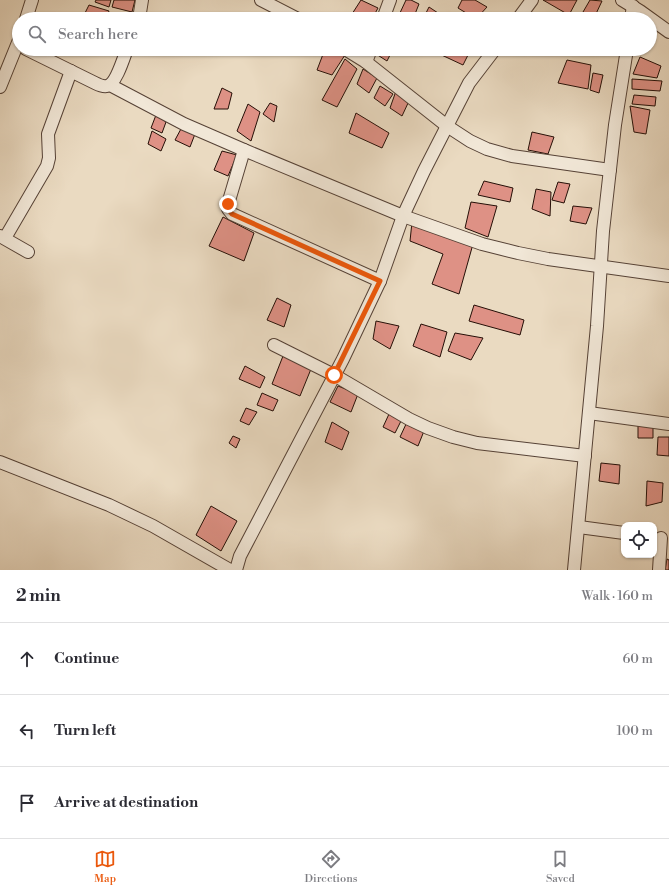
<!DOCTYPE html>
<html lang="en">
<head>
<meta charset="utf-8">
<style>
  :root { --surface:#fff; --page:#f7f7f7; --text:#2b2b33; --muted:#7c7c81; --line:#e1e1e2; --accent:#ea580c }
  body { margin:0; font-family:"Libre Bodoni",serif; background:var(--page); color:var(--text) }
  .controls { position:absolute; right:12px; bottom:12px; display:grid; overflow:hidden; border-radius:8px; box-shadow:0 1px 3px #0004 }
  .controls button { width:36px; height:36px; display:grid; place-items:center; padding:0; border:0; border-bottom:1px solid var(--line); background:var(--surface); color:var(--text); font:20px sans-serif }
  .stop { position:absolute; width:12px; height:12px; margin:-9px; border:3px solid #ea580c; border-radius:50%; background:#fff }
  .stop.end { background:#ea580c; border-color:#fff; box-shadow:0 1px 4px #0008 }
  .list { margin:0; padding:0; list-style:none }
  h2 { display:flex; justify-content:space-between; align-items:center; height:52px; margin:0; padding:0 16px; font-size:17px }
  h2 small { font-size:13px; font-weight:400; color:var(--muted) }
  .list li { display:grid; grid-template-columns:26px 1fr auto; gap:12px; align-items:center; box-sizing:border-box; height:72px; padding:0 16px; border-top:1px solid var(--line) }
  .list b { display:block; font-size:15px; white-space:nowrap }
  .list em { font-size:13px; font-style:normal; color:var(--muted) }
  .icon { flex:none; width:22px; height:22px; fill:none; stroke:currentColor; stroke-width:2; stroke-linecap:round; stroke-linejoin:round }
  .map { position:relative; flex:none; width:669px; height:570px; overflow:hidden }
  .search { position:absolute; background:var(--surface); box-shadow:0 1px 3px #0004; left:12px; right:12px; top:12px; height:44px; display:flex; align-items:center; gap:10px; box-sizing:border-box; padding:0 14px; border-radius:22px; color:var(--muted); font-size:15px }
  .sheet { height:268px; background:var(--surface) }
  nav { display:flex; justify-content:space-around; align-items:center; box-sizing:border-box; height:56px; border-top:1px solid var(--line); background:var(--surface); font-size:11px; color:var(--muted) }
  nav a { display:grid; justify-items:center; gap:2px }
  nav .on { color:var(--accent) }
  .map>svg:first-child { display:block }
  .building { fill:#de9185; stroke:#250f07 }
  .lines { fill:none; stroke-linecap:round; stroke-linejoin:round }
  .minor-casing { stroke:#564236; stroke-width:14 }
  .minor { stroke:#f1e7d7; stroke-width:12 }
  .route { stroke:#ea580c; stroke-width:5 }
</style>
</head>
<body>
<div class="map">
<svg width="669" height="570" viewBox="0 0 669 570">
  <rect width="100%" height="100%" fill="#eadac1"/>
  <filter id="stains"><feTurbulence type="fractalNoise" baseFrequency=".005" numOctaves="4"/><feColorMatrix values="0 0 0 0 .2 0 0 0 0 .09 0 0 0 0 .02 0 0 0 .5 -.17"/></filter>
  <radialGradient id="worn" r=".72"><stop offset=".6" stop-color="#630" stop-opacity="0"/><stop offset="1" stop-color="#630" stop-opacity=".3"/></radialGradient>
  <g class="building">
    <polygon points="96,0 111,0 109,7 95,2"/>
    <polygon points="114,0 135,0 132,12 112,7"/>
    <polygon points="361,0 378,8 372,19 360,19 352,14"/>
    <polygon points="406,0 411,0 419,4 413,19 406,19 399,15"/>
    <polygon points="462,0 475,0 487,7 476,19 458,8"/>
    <polygon points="543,0 577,0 569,15"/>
    <polygon points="590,0 602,1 594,18 583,12"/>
    <polygon points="89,5 109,11 106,19 82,19"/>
    <polygon points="429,7 438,13 436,19 423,19"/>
    <polygon points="325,49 332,49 345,55 332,75 317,70"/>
    <polygon points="379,49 393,49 387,61 376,54"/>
    <polygon points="434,49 471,49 463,65 433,51"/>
    <polygon points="640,57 661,66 657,78 633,74"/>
    <polygon points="345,59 357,69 337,107 322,100"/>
    <polygon points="567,60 591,65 588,89 558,83"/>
    <polygon points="363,69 377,78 369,93 357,84"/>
    <polygon points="593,73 603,75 599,93 590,90"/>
    <polygon points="632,79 662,81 660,91 632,89"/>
    <polygon points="380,86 393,94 385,106 374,98"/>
    <polygon points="222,88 232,93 228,109 214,109"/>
    <polygon points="396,91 409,101 402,116 390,108"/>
    <polygon points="634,95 656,97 655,106 632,104"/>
    <polygon points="270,103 277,106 274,122 263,114"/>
    <polygon points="248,104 260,112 251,141 237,131"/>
    <polygon points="630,106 650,110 646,134 634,132"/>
    <polygon points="356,113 389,133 382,148 349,133"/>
    <polygon points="156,115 166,122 162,133 151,128"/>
    <polygon points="182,127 195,134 190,147 175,140"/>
    <polygon points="152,131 166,139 161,151 148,144"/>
    <polygon points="532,132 554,137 548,154 528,150"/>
    <polygon points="222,151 237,155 228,176 214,170"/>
    <polygon points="484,181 513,188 510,202 478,195"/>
    <polygon points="558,182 570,184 564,203 552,200"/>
    <polygon points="536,189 551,192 550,216 532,209"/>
    <polygon points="471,202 497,206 488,237 465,228"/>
    <polygon points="573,206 592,208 586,224 570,221"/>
    <polygon points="223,217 254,233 244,261 209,246"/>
    <polygon points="412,222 473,244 459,294 432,284 443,254 410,241"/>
    <polygon points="277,298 291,305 284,327 267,320"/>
    <polygon points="474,305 524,320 520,335 469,321"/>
    <polygon points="376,321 399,326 390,349 373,339"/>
    <polygon points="421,324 447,332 440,357 413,346"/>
    <polygon points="455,333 483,338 471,360 448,351"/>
    <polygon points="283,356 311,369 300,396 272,384"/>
    <polygon points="245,366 265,377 260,388 239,379"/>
    <polygon points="338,386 358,394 351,412 330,402"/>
    <polygon points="262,393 278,400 273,411 257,405"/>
    <polygon points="246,408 257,412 249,425 240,421"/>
    <polygon points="389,414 401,421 395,433 383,427"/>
    <polygon points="332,422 349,432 342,450 325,442"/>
    <polygon points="407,422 424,431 418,446 400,437"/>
    <polygon points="638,424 653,426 653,438 638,438"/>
    <polygon points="233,436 240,439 236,448 229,443"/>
    <polygon points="658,437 669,437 669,456 657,455"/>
    <polygon points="601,463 620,465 619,484 599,481"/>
    <polygon points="647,481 663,483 662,502 646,506"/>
    <polygon points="211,506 237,521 221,551 196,535"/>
    <polygon points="667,559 669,560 669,570 665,570"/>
  </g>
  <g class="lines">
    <defs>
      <g id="minor">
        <polyline points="261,0 298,19"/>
        <polyline points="622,0 640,11 669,32"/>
        <polyline points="26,19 32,0"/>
        <polyline points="139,19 142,0"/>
        <polyline points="383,19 390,0"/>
        <polyline points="518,19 532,0"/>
        <polyline points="631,19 633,6"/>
        <path d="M26,49l69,34c4,2 8,4 12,3 9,-2 17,-29 20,-37"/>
        <polyline points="345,49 366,62 447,126 470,141 487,149 512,156 610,170"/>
        <polyline points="366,62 371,49"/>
        <polyline points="110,85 184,124 244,150 403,216 482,244 518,253 548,259 669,276"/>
        <polyline points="0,87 19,40"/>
        <polyline points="244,150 228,204 228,209 232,214 380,281"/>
        <polyline points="0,236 28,252"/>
        <polyline points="5,238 47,166 49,158 48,134 71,71"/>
        <polyline points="274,345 334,375 409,419 428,428 453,437 477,443 585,456"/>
        <polyline points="589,413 669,424"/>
        <polyline points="0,462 109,505 153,526 230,570"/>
        <polyline points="579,527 624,533"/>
        <polyline points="236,570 240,556 343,359 380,281 403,216 424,171 469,83 495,49"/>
        <polyline points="574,570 597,326 603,231 615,125 627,49"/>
        <polyline points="659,570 661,538"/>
      </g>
    </defs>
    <use href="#minor" class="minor-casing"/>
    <use href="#minor" class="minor"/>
  </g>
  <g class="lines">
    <polyline class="route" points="228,204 228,209 232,214 380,281 334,375"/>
  </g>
  <rect width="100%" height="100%" filter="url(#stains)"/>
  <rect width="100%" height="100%" fill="url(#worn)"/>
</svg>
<div class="controls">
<button><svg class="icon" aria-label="locate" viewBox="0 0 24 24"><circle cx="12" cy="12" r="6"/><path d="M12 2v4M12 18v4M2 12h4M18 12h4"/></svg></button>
</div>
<div class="stop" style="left:334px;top:375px"></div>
<div class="stop end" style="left:228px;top:204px"></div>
<div class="search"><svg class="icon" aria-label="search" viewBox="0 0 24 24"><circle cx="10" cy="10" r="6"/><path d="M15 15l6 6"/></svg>Search here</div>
</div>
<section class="sheet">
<h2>2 min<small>Walk · 160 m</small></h2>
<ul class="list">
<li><svg class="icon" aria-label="ahead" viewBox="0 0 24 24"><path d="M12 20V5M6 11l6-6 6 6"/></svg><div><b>Continue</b></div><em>60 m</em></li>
<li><svg class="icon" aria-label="left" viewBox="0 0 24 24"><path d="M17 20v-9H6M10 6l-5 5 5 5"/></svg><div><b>Turn left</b></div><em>100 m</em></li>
<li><svg class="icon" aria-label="arrive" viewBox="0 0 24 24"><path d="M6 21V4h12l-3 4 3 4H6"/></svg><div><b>Arrive at destination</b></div></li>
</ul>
</section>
<nav>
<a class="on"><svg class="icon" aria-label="map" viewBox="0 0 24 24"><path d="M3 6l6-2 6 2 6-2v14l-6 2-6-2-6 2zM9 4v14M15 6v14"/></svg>Map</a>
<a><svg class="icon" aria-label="directions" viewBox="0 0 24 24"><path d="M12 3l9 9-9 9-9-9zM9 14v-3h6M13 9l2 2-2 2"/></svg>Directions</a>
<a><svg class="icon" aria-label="saved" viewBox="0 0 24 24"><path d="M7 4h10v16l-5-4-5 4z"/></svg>Saved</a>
</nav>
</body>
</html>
